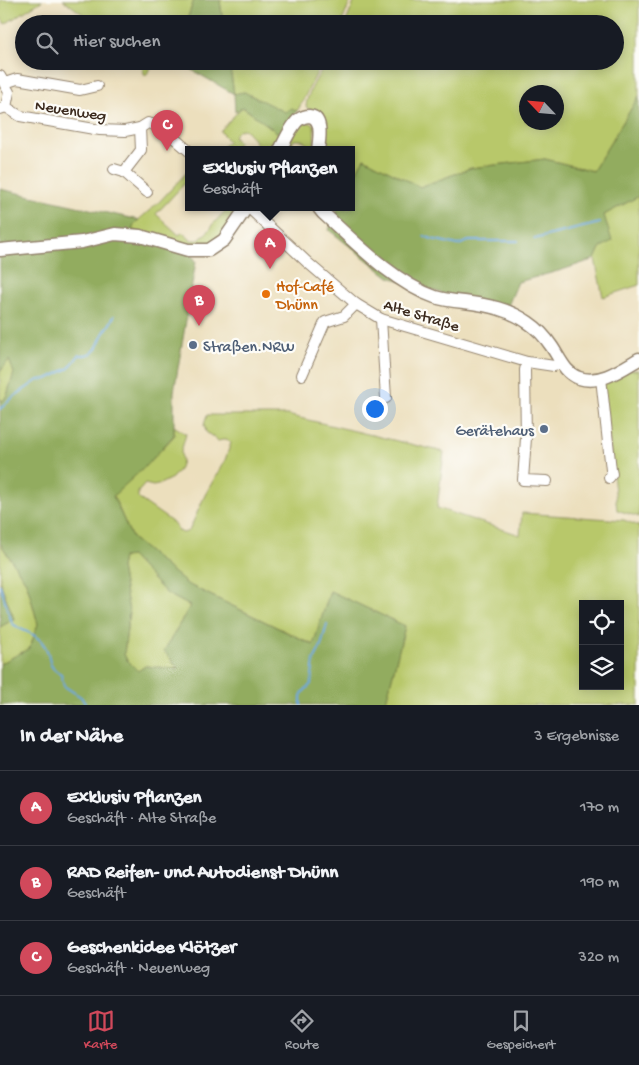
<!DOCTYPE html>
<html lang="de">
<head>
<meta charset="utf-8">
<style>
  :root { --surface:#171b24; --page:#242831; --text:#f1f3f6; --muted:#9ea1a6; --line:#363941; --accent:#d1495b }
  body { margin:0; font-family:"Gochi Hand",sans-serif; background:var(--page); color:var(--text) }
  .controls { position:absolute; right:15px; bottom:15px; display:grid; overflow:hidden; border-radius:0px; box-shadow:0 2px 12px #0003 }
  .controls button { width:45px; height:45px; display:grid; place-items:center; padding:0; border:0; border-bottom:1px solid var(--line); background:var(--surface); color:var(--text); font:25px sans-serif }
  .compass { position:absolute; left:519px; top:85px; width:45px; height:45px; border-radius:50%; background:var(--surface); box-shadow:0 2px 12px #0003; rotate:296deg }
  .you { position:absolute; left:374px; top:408px; width:18px; height:18px; margin:-12px; border:4px solid #fff; border-radius:50%; background:#1a73e8; box-shadow:0 0 0 8px #1a73e833 }
  .badge { display:grid; place-items:center; width:32px; height:32px; border-radius:50%; background:var(--accent); color:#fff; font-size:16px; font-weight:700 }
  .pin { position:absolute; translate:-50% -41px; filter:drop-shadow(0 1px 2px #0008) }
  .pin::after { content:''; position:absolute; top:26px; width:18px; height:15px; background:inherit; clip-path:polygon(0 0,100% 0,50% 100%) }
  .popup { position:absolute; left:185px; top:146px; width:170px; height:65px; box-sizing:border-box; display:grid; place-content:center; border-radius:0px; background:var(--surface); filter:drop-shadow(0 1px 4px #0005); font-size:16px; white-space:nowrap; color:var(--muted) }
  .popup b { font-size:19px; color:var(--text) }
  .popup::after { content:''; position:absolute; left:50%; top:100%; margin-left:-10px; border:10px solid transparent; border-top-color:var(--surface) }
  .list { margin:0; padding:0; list-style:none }
  h2 { display:flex; justify-content:space-between; align-items:center; height:65px; margin:0; padding:0 20px; font-size:21px }
  h2 small { font-size:16px; font-weight:400; color:var(--muted) }
  .list li { display:grid; grid-template-columns:32px 1fr auto; gap:15px; align-items:center; box-sizing:border-box; height:75px; padding:0 20px; border-top:1px solid var(--line) }
  .list b { display:block; font-size:19px; white-space:nowrap }
  .list p { margin:0; font-size:16px; white-space:nowrap; color:var(--muted) }
  .list em { font-size:16px; font-style:normal; color:var(--muted) }
  .icon { flex:none; width:28px; height:28px; fill:none; stroke:currentColor; stroke-width:2; stroke-linecap:round; stroke-linejoin:round }
  .map { position:relative; flex:none; width:639px; height:705px; overflow:hidden }
  .search { position:absolute; background:var(--surface); box-shadow:0 2px 12px #0003; left:15px; right:15px; top:15px; height:55px; display:flex; align-items:center; gap:12px; box-sizing:border-box; padding:0 18px; border-radius:28px; color:var(--muted); font-size:19px }
  .sheet { height:290px; background:var(--surface) }
  nav { display:flex; justify-content:space-around; align-items:center; box-sizing:border-box; height:70px; border-top:1px solid var(--line); background:var(--surface); font-size:14px; color:var(--muted) }
  nav a { display:grid; justify-items:center; gap:2px }
  nav .on { color:var(--accent) }
  .map>svg:first-child { display:block }
  .green { fill:#b8c86a; stroke:#7a7944; fill-rule:evenodd }
  .forest { fill:#92ac5e; stroke:#666b3e; fill-rule:evenodd }
  .lines { fill:none; stroke-linecap:round; stroke-linejoin:round }
  .stream { stroke:#6ca8dd; stroke-width:2 }
  .minor-casing { stroke:#94846e; stroke-width:12 }
  .major-casing { stroke:#94846e; stroke-width:15 }
  .minor { stroke:#fff; stroke-width:10 }
  .major { stroke:#fff; stroke-width:12 }
  .food-dot { fill:#e8710a; stroke:#fdfcf7; stroke-width:2 }
  .service-dot { fill:#5c6f8a; stroke:#fdfcf7; stroke-width:2 }
  .labels { text-anchor:middle; stroke-width:4.5; stroke-linejoin:round; paint-order:stroke }
  .street-label { font-size:16px; fill:#3b2a1e; stroke:#fdfcf7 }
  .food-label { font-size:16px; fill:#c56008; stroke:#fdfcf7; text-anchor:start }
  .service-label { font-size:16px; fill:#4e5e75; stroke:#fdfcf7; text-anchor:start }
</style>
</head>
<body>
<div class="map">
<svg width="639" height="705" viewBox="0 0 639 705">
  <rect width="100%" height="100%" fill="#fdfcf7"/>
  <filter id="ink" filterUnits="userSpaceOnUse"><feTurbulence type="fractalNoise" baseFrequency=".02" numOctaves="2"/><feDisplacementMap in="SourceGraphic" scale="10" xChannelSelector="R" yChannelSelector="G"/><feConvolveMatrix kernelMatrix="1 2 1 2 8 2 1 2 1" color-interpolation-filters="sRGB"/></filter>
  <filter id="wash" filterUnits="userSpaceOnUse"><feTurbulence type="fractalNoise" baseFrequency=".0096" numOctaves="4" result="noise"/><feDisplacementMap in="SourceGraphic" scale="20" xChannelSelector="R" yChannelSelector="G"/><feGaussianBlur stdDeviation="1.12" result="paint"/><feColorMatrix in="noise" values="0 0 0 0 0 0 0 0 0 0 0 0 0 0 0 0 0 1.4 0 .05"/><feComposite in="paint" operator="in"/></filter>
  <g filter="url(#wash)">
    <rect width="100%" height="100%" fill="#ecdfbd"/>
    <g class="green">
      <polygon points="0,0 43,0 5,24 0,16"/>
      <polygon points="63,0 194,0 188,17 183,24 97,24"/>
      <polygon points="220,0 351,0 341,24 223,24"/>
      <path d="M355,0h284v96l-46,75 -48,-12 -74,9 -51,19 -56,-29 -13,23v-31h-30l-9,-39 -6,-4c0,-13 14,-34 21,-46h288v-37h-270zM526,92h30v30h-30z"/>
      <polygon points="140,61 157,61 145,76"/>
      <polygon points="229,61 323,61 299,108 297,111 291,108 286,113 244,92 234,94"/>
      <path d="M242,107l39,27 1,2 -8,14h-22l4,-7c-7,-10 -13,-22 -23,-6l6,5 -6,8h-13l8,-9 -8,-10z"/>
      <polygon points="309,122 314,125 315,150 305,150 307,143 302,140 294,140 288,150 283,150 299,125"/>
      <polygon points="189,170 189,179 156,214 179,235 182,232 191,240 199,240 212,227 211,226 228,208 240,208 220,238 200,248 132,230 135,223 159,202"/>
      <polygon points="639,196 639,285 603,297 595,259 600,248 604,215"/>
      <polygon points="9,359 14,373 7,395 3,401 0,399 0,372"/>
      <polygon points="630,370 639,370 639,517 617,510 603,383"/>
      <path d="M207,415h80l157,37 -7,56 83,27 2,-22 102,7 15,6v179h-254l20,-79 -75,-35 -16,54 -127,-61 -55,-46 -19,-43 34,-30 27,-29v-10l12,8 -5,18 1,9 -3,9 -7,8 -14,7 -5,1 -8,-2 -7,8v6l34,24 7,9 4,2 6,-2 16,-36 20,-35 6,-17 -4,-4 -9,2 -12,-9 -2,-7zM583,604h37v82h-37z"/>
      <polygon points="0,543 27,584 38,624 30,648 0,664 0,627 14,619 0,582"/>
      <polygon points="131,556 166,593 190,606 164,651 179,669 146,666 138,671 126,660 124,654 129,611 121,568 123,557"/>
    </g>
    <g class="forest">
      <polygon points="194,0 220,0 223,24 183,24 188,17"/>
      <polygon points="176,61 229,61 234,94 244,92 285,112 291,108 297,111 282,136 243,107 235,112 234,94"/>
      <polygon points="639,96 639,196 604,215 612,241 600,248 595,259 562,270 518,282 507,308 451,296 389,277 329,230 338,208 351,208 351,181 364,158 420,187 471,168 545,159 593,171"/>
      <path d="M0,189l139,31 -4,3 -3,7 59,24 5,7 -22,131v43l-27,30 -34,31 19,42 55,46 126,61 17,-54 75,35 -20,79h-385v-41l30,-16 8,-24 -11,-40 -27,-41v-144l3,2 4,-6 7,-22 -5,-13 -9,12zM131,556l35,37 24,13 -26,45 15,18 -34,-3 -7,5 -11,-11 -3,-6 5,-43 -8,-43 2,-11z"/>
      <polygon points="0,582 14,619 0,627"/>
    </g>
    <g class="lines">
      <g class="stream">
        <polyline points="424,236 432,239 458,245 469,241 518,241"/>
        <polyline points="534,239 600,223"/>
        <path d="M0,409l12,-11 26,-18 9,-1 22,-11 10,-13c18,1 17,-8 24,-21 4,-6 8,-11 11,-18"/>
        <path d="M0,585l12,38c10,10 23,8 32,22 9,12 0,20 17,29l3,12 17,11 5,8"/>
        <polyline points="124,705 125,705"/>
        <polyline points="301,705 301,696 303,692 311,684 314,660 321,646 327,624"/>
      </g>
    </g>
  </g>
  <g filter="url(#ink)">
    <g class="lines">
      <defs>
        <g id="minor">
          <polyline points="0,76 9,92 6,107"/>
          <polyline points="5,83 17,79 80,90 97,86"/>
          <polyline points="0,109 6,107 20,116 100,130 125,131 140,128 148,123 152,124 166,131 189,151"/>
          <polyline points="140,128 141,150 124,172 147,192"/>
          <polyline points="114,169 124,172"/>
          <polyline points="249,208 308,263 356,304 381,319 527,362 554,366 562,363"/>
          <polyline points="381,319 386,398"/>
          <polyline points="527,362 525,370 526,438 523,480 547,481"/>
          <polyline points="302,375 325,322 344,316 356,304"/>
          <polyline points="601,378 611,470 612,474 609,478"/>
        </g>
        <g id="major">
          <path d="M280,150c5,-9 10,-22 18,-30 3,-2 7,-4 11,-4 15,1 10,25 9,34"/>
          <path d="M319,208l4,5c32,29 70,69 112,84 9,3 19,4 29,5 24,3 45,7 65,21 9,6 17,15 23,24 8,12 13,26 27,31 21,7 43,-9 60,-19"/>
          <polyline points="0,250 82,242 115,234 140,236 188,250 209,250 224,240 246,208"/>
        </g>
      </defs>
      <use href="#minor" class="minor-casing"/>
      <use href="#major" class="major-casing"/>
      <use href="#minor" class="minor"/>
      <use href="#major" class="major"/>
    </g>
  </g>
  <circle class="food-dot" cx="266" cy="294" r="5"/>
  <g class="service-dot">
    <circle cx="193" cy="345" r="5"/>
    <circle cx="544" cy="429" r="5"/>
  </g>
  <g class="labels">
    <g class="street-label">
      <text transform="translate(71 109) rotate(9)" y="6">Neuenweg</text>
      <text transform="translate(422 314) rotate(17)" y="6">Alte Straße</text>
    </g>
    <g class="food-label">
      <text x="276" y="291">Hof-Café<tspan x="276" dy="18">Dhünn</tspan></text>
    </g>
    <g class="service-label">
      <text x="203" y="351">Straßen.NRW</text>
      <text x="534" y="435" text-anchor="end">Gerätehaus</text>
    </g>
  </g>
</svg>
<div class="controls">
<button><svg class="icon" aria-label="locate" viewBox="0 0 24 24"><circle cx="12" cy="12" r="6"/><path d="M12 2v4M12 18v4M2 12h4M18 12h4"/></svg></button>
<button><svg class="icon" aria-label="layers" viewBox="0 0 24 24"><path d="M12 4l9 5-9 5-9-5zM3 14l9 5 9-5"/></svg></button>
</div>
<svg class="compass" viewBox="-18 -18 36 36"><path d="M0-13l5 13h-10z" fill="#e53935"/><path d="M0 13l5-13h-10z" fill="#9ea1a6"/></svg>
<div class="you"></div>
<div class="pin badge" style="left:270px;top:269px">A</div>
<div class="popup"><b>Exklusiv Pflanzen</b>Geschäft</div>
<div class="pin badge" style="left:199px;top:326px">B</div>
<div class="pin badge" style="left:167px;top:151px">C</div>
<div class="search"><svg class="icon" aria-label="search" viewBox="0 0 24 24"><circle cx="10" cy="10" r="6"/><path d="M15 15l6 6"/></svg>Hier suchen</div>
</div>
<section class="sheet">
<h2>In der Nähe<small>3 Ergebnisse</small></h2>
<ul class="list">
<li><span class="badge">A</span><div><b>Exklusiv Pflanzen</b><p>Geschäft · Alte Straße</p></div><em>170 m</em></li>
<li><span class="badge">B</span><div><b>RAD Reifen- und Autodienst Dhünn</b><p>Geschäft</p></div><em>190 m</em></li>
<li><span class="badge">C</span><div><b>Geschenkidee Klötzer</b><p>Geschäft · Neuenweg</p></div><em>320 m</em></li>
</ul>
</section>
<nav>
<a class="on"><svg class="icon" aria-label="map" viewBox="0 0 24 24"><path d="M3 6l6-2 6 2 6-2v14l-6 2-6-2-6 2zM9 4v14M15 6v14"/></svg>Karte</a>
<a><svg class="icon" aria-label="directions" viewBox="0 0 24 24"><path d="M12 3l9 9-9 9-9-9zM9 14v-3h6M13 9l2 2-2 2"/></svg>Route</a>
<a><svg class="icon" aria-label="saved" viewBox="0 0 24 24"><path d="M7 4h10v16l-5-4-5 4z"/></svg>Gespeichert</a>
</nav>
</body>
</html>
